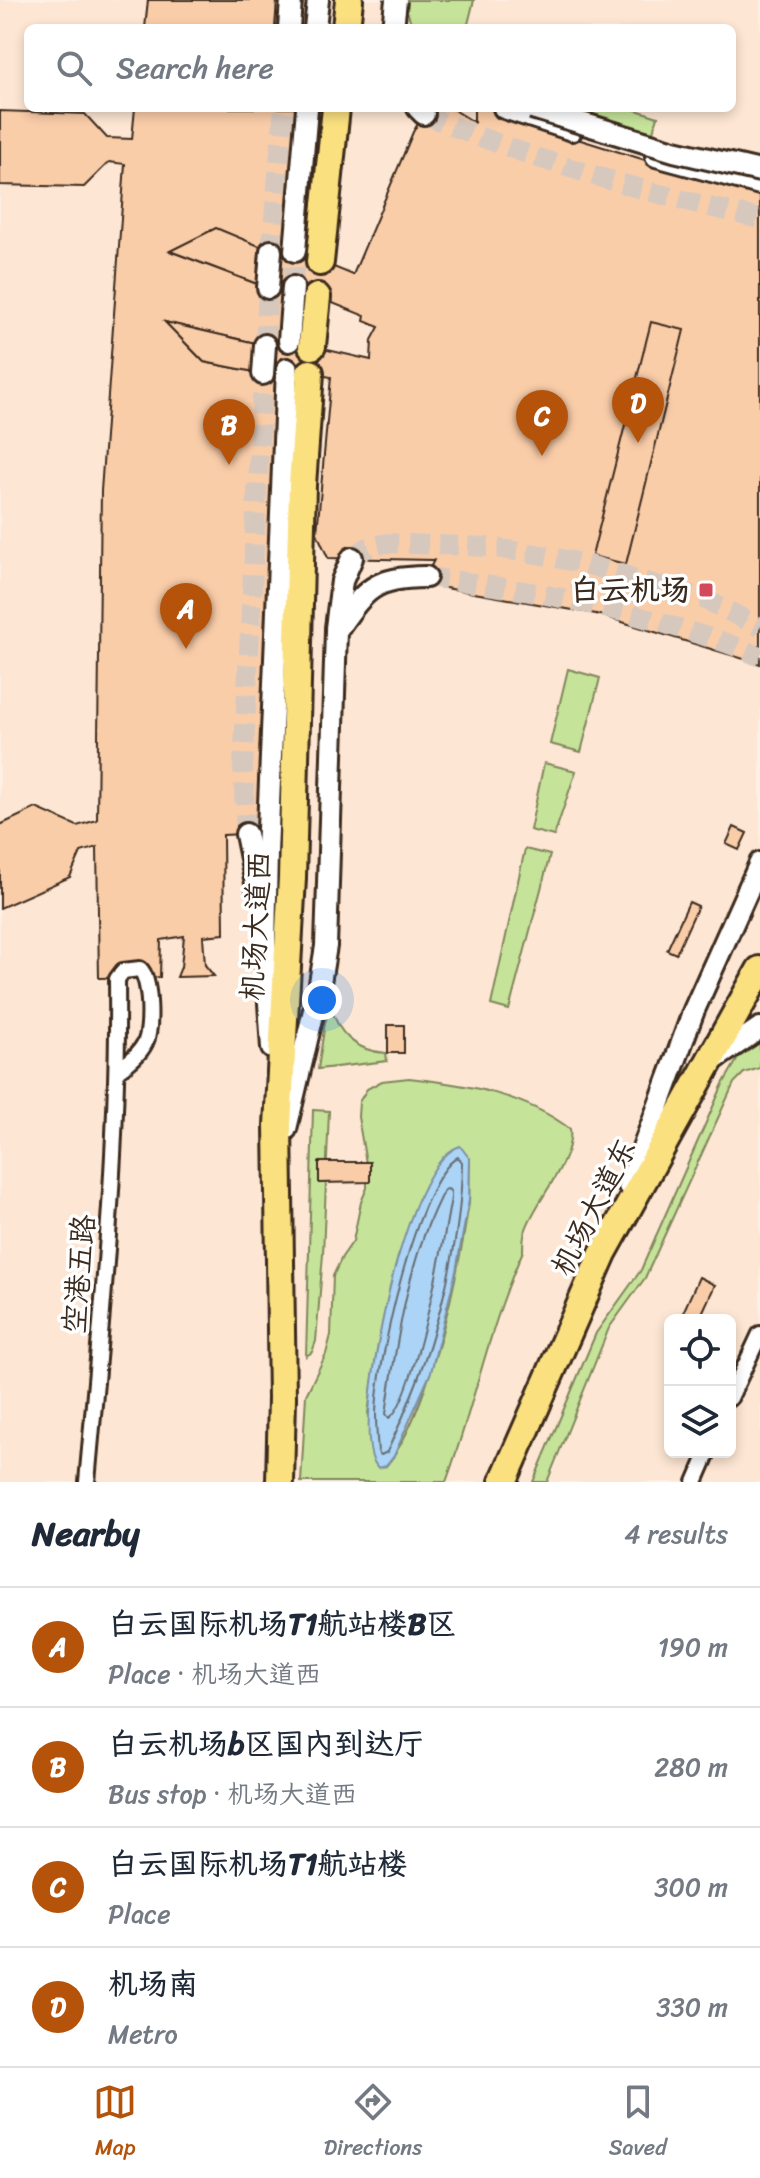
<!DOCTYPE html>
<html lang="en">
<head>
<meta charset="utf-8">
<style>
  :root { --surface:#fff; --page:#f6f6f7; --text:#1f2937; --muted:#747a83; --line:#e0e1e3; --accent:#b45309 }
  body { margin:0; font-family:Sriracha,"LXGW WenKai TC",sans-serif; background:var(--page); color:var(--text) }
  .controls { position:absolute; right:24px; bottom:24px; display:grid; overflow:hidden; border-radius:12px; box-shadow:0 4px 12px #0003 }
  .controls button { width:72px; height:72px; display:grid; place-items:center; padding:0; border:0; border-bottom:2px solid var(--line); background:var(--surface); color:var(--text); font:40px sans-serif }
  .you { position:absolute; left:322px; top:1000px; width:28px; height:28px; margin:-20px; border:6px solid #fff; border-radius:50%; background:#1a73e8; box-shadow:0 0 0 12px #1a73e833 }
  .badge { display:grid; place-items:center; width:52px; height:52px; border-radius:50%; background:var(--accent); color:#fff; font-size:26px; font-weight:700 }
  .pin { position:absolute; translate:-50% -66px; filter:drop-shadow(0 2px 4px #0008) }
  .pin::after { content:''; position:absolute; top:42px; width:28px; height:24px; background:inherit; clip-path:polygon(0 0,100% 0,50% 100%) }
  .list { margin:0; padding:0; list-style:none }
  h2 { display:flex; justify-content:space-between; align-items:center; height:104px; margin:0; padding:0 32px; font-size:34px }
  h2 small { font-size:26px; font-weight:400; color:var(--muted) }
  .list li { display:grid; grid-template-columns:52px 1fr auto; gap:24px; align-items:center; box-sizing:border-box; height:120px; padding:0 32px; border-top:2px solid var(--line) }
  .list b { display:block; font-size:30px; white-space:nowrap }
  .list p { margin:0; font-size:26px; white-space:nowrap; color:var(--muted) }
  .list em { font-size:26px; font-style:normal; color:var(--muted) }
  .icon { flex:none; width:44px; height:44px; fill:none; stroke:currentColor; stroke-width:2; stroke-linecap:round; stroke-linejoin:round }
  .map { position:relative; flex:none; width:760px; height:1482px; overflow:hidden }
  .search { position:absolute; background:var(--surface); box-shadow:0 4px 12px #0003; left:24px; right:24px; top:24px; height:88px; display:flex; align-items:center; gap:20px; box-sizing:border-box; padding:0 28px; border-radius:12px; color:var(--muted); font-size:30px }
  .sheet { height:584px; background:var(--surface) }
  nav { display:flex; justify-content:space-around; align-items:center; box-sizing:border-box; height:112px; border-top:2px solid var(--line); background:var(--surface); font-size:22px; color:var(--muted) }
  nav a { display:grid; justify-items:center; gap:4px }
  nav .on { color:var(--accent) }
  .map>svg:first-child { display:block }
  .built { fill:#fde6d3; fill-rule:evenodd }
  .green { fill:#c6e39a; stroke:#80865c; stroke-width:2; fill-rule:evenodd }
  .water { fill:#abd4f6; stroke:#7e90a0; stroke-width:2 }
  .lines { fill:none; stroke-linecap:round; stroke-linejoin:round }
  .shore { stroke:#686e74; stroke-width:2 }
  .building { fill:#facda9; stroke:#3b2a1e; stroke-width:2 }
  .secondary-tunnel { stroke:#d7c8bd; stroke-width:20; stroke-dasharray:20 10; stroke-linecap:butt }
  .street-casing { stroke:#3b2a1e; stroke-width:20 }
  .secondary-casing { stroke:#3b2a1e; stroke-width:26 }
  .highway-casing { stroke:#3b2a1e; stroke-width:32 }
  .street { stroke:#fff; stroke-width:14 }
  .secondary { stroke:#fff; stroke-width:20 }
  .highway { stroke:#fbe080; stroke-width:26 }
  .secondary-bridge-casing { stroke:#3b2a1e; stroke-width:26; stroke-linecap:butt }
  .secondary-bridge { stroke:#fff; stroke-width:20 }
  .poi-dot { fill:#d1495b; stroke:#fff; stroke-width:3 }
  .labels { text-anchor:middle; stroke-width:7; stroke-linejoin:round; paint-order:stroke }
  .poi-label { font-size:30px; font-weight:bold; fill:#3b2a1e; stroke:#fff; text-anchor:end }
  .street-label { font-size:30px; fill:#3b2a1e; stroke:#fff }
</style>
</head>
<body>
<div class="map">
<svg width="760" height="1482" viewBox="0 0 760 1482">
  <rect width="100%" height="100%" fill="#fef0e5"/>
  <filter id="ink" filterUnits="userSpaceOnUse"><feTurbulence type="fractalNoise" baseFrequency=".0125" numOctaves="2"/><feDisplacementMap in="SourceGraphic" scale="16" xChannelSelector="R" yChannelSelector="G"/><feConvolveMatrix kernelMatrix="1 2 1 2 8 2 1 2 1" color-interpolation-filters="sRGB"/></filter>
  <g filter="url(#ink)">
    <path class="built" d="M0,0h760v1482h-760zM28,28h704v80h-704zM670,1320h60v132h-60z"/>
    <g class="green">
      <polygon points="403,0 474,0 467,28 413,28"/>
      <polygon points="555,108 630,108 658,117 651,137"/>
      <polygon points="568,669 600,678 581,752 550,744"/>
      <polygon points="544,763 576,771 554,836 530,830"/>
      <polygon points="525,849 550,855 509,1010 491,1005"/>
      <path d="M331,1005c6,29 25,46 55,48l1,8 -69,8 7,-46z"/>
      <polygon points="760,1036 760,1068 744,1073 734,1083 645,1278 609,1328 547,1482 533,1482 596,1333 641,1270 723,1084 743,1050"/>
      <path d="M409,1078c56,6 115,16 161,51 5,32 -37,74 -45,103 -2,6 -2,13 -2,19 -34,75 -49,155 -77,231h-145l5,-87 20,-41 5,-19 2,-59 9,-19 11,-16 8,-39 6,-14v-19l-9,-52 1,-15 8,-13 15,-8zM470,1159c-1,15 0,30 -1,44 -10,69 -40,211 -83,263l-18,-53 9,-61 21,-95 24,-62z"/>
      <polygon points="313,1110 329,1111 323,1254 316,1341 312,1352 306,1356"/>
    </g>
    <path class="water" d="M460,1146l10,13 -1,41 -13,71 -25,101 -37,84 -8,10 -7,2c-28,-20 9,-181 20,-214 9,-29 20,-64 38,-89 6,-8 14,-16 23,-19z"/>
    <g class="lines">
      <g class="shore">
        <path d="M458,1157l4,5c-1,97 -33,202 -75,290l-6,3 -3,-3c-1,-13 -2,-25 -2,-37 0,-48 41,-236 82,-258z"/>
        <path d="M448,1189l3,3v6c-6,36 -37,205 -62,220l-3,-4c11,-75 22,-156 58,-224z"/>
      </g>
    </g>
    <g class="building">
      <polygon points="148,0 277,0 275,28 145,28"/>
      <polygon points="135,108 306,108 290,259 216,228 170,251 284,294 281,349 165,322 204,362 285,378 266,833 223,835 224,934 203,936 205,965 214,976 177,977 181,967 184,936 161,940 160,977 99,978 97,847 81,852 70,877 0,908 0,825 36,808 77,826 97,820 101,491 125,164 109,162 84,187 0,185 0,111 85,114 107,138 132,139"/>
      <polygon points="434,108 451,108 474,122 474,108 493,108 555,132 687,173 760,188 760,664 596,614 422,584 434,560 328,558 317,533 331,377 287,369 285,378 204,362 165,322 281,349 289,341 371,360 372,340 379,327 364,321 365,316 293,287 284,294 170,251 216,228 290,259 295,251 353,275 413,132 424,114"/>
      <polygon points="651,322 684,330 626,564 592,556"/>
      <polygon points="734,827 747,833 739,850 726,844"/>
      <polygon points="689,902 698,906 676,954 667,950"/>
      <rect x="388" y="1025" width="16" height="28"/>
      <polygon points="319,1162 370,1162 370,1182 319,1183"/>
      <polygon points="699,1277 715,1285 699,1320 687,1320 681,1317"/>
    </g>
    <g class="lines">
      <g class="secondary-tunnel">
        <path d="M424,114c108,47 221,78 336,105"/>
        <polyline points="271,251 284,108"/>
        <polyline points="293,287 295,251"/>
        <polyline points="265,345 268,288"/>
        <polyline points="352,558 368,547 387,543 487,547 537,554 586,564 704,599 760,627"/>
        <path d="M426,577c88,10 174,26 259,53 25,8 51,15 75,27"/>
        <polyline points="246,834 243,767 263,374"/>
      </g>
      <defs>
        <g id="street">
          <polyline points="730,1398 760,1334"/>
          <path d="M87,1482c15,-168 32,-335 30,-503l6,-8 17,-2c11,10 12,61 5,74 -6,12 -17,20 -27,27"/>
          <polyline points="695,1482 708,1452"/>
        </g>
        <g id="secondary">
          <polyline points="289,28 291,0"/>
          <polyline points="315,28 318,0"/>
          <polyline points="418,108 424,114"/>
          <polyline points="504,108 572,130"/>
          <polyline points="656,156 760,184"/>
          <polyline points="295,251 307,108"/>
          <polyline points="268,288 271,251"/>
          <polyline points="289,341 293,287"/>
          <polyline points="263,374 265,345"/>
          <polyline points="336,628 342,581 352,558"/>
          <polyline points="246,834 258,893"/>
          <polyline points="272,1048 265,943 267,853 287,369"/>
          <polyline points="709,1063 760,1028"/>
          <path d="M286,1129l33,-140 7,-43 10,-315c30,-42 36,-53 90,-54"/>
          <polyline points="629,1186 694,1010 760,863"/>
        </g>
        <g id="highway">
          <polyline points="346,28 349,0"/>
          <polyline points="320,262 336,108"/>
          <polyline points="312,346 317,297"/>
          <polyline points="280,1482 282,1398 278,1125 292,878 302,485 310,373"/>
          <polyline points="503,1482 603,1253 760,970"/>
        </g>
      </defs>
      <use href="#street" class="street-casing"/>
      <use href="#secondary" class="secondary-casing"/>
      <use href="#highway" class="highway-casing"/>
      <use href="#street" class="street"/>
      <use href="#secondary" class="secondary"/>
      <use href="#highway" class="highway"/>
      <defs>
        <g id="secondary-bridge">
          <polyline points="393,28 396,0"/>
          <polyline points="532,108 674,151 760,171"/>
        </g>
      </defs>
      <use href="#secondary-bridge" class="secondary-bridge-casing"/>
      <use href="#secondary-bridge" class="secondary-bridge"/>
    </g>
  </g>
  <rect class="poi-dot" x="698" y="582" width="16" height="16" rx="4"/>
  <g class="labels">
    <g class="poi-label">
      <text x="690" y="600">白云机场</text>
    </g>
    <g class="street-label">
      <text transform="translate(256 926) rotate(-87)" y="10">机场大道西</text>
      <text transform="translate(594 1207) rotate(-63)" y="10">机场大道东</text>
      <text transform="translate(79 1274) rotate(-85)" y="10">空港五路</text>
    </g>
  </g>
</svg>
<div class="controls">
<button><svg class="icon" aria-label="locate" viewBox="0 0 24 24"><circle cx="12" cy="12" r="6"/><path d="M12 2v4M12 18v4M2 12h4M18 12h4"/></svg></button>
<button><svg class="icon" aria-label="layers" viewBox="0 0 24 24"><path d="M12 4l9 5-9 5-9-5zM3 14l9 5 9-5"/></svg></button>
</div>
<div class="you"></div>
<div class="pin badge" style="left:186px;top:649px">A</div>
<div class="pin badge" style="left:229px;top:465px">B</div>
<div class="pin badge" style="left:542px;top:456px">C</div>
<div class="pin badge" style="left:638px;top:443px">D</div>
<div class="search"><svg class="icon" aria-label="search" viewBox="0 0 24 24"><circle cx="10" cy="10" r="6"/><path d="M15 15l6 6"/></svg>Search here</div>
</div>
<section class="sheet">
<h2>Nearby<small>4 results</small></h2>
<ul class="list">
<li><span class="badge">A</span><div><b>白云国际机场T1航站楼B区</b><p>Place · 机场大道西</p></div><em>190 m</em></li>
<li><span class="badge">B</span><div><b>白云机场b区国内到达厅</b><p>Bus stop · 机场大道西</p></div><em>280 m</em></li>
<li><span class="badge">C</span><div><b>白云国际机场T1航站楼</b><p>Place</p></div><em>300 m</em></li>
<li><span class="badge">D</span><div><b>机场南</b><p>Metro</p></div><em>330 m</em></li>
</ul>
</section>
<nav>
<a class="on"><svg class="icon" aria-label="map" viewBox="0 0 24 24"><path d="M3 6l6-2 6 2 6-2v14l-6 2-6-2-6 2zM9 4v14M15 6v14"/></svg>Map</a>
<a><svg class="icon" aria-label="directions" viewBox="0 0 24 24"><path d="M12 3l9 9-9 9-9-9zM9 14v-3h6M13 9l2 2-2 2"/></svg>Directions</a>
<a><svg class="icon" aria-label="saved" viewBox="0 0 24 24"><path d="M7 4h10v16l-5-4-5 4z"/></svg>Saved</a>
</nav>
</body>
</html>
